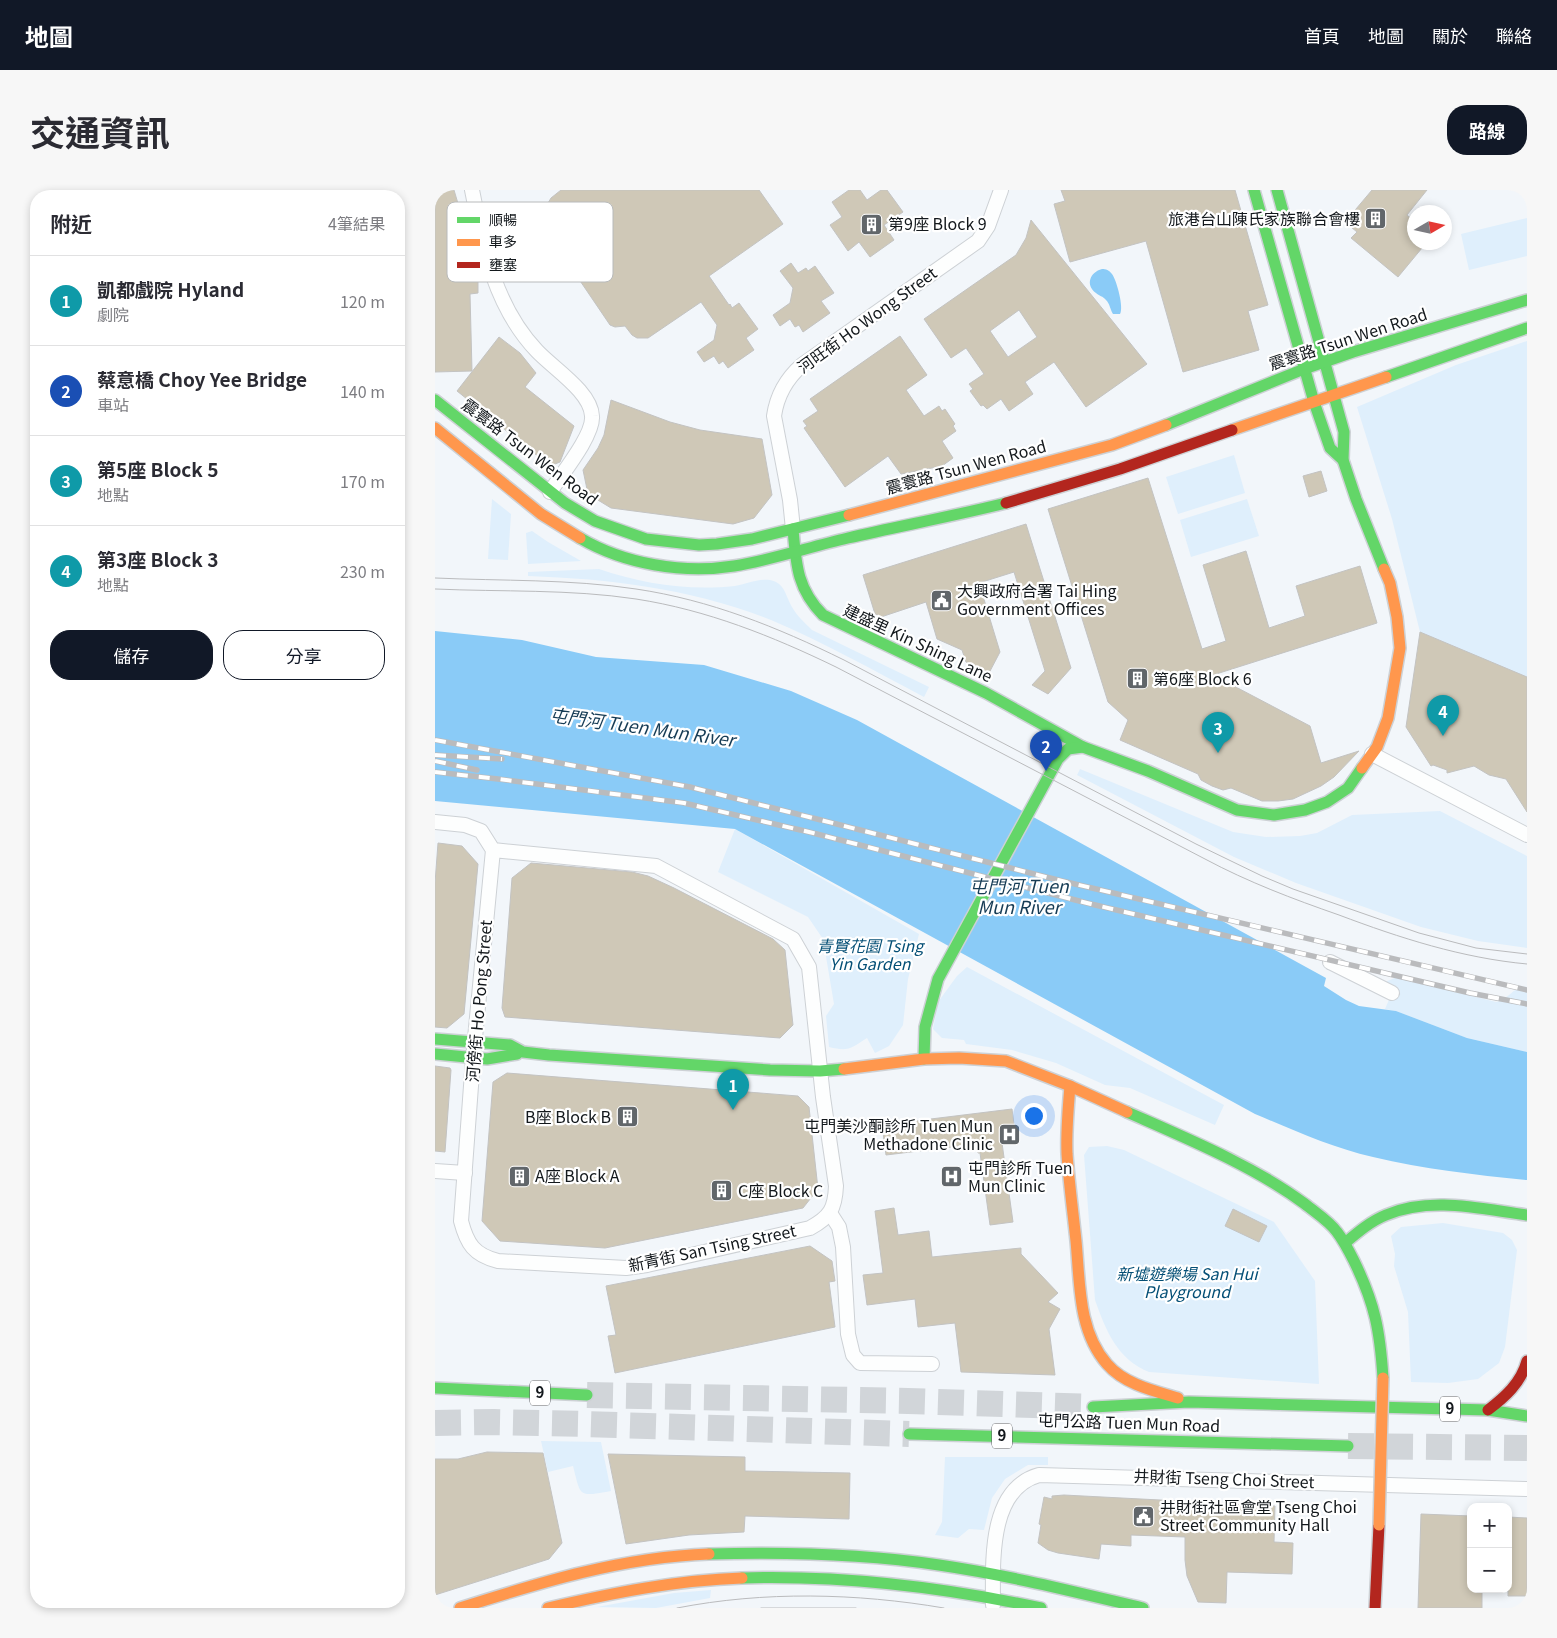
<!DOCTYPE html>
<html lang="zh-TW">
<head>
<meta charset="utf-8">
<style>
  :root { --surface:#fff; --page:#f7f7f7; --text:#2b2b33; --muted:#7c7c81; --line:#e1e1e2; --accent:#111827 }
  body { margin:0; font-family:Georgia,"Noto Sans TC",serif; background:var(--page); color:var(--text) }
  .controls { position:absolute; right:15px; bottom:15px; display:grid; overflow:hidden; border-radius:10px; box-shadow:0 2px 8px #0003 }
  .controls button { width:45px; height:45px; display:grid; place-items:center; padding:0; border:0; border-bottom:1px solid var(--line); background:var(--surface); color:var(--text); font:25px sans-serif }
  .compass { position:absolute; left:972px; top:15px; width:45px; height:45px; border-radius:50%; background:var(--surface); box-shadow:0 2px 8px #0003; rotate:81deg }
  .you { position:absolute; left:598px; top:925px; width:18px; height:18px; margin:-12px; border:4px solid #fff; border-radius:50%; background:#1a73e8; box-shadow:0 0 0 8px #1a73e833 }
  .badge { display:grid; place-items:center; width:32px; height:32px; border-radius:50%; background:var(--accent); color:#fff; font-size:16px; font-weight:700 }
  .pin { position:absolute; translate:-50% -41px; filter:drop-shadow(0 1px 2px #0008) }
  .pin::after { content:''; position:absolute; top:26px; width:18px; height:15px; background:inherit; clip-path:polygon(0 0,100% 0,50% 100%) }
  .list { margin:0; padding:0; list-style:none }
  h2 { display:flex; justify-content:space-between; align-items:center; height:65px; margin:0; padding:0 20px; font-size:21px }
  h2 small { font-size:16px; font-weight:400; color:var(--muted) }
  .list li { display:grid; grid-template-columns:32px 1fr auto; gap:15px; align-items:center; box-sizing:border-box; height:90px; padding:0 20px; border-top:1px solid var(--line) }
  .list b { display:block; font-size:19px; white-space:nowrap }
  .list p { margin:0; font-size:16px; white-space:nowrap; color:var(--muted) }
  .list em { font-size:16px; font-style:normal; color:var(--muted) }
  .actions { display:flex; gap:10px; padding:15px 20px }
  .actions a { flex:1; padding:11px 0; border:1px solid var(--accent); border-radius:20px; text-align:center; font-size:18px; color:var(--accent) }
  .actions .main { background:var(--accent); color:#fff }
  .map { position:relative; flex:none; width:1092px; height:1418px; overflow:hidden; border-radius:20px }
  header { display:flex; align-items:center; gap:30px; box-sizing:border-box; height:70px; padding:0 25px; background:var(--accent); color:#fff }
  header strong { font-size:24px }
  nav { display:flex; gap:28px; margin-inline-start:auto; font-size:18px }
  .intro { display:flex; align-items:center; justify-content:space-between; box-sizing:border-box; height:120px; padding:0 30px }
  h1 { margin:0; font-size:35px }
  .button { padding:12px 22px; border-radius:20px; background:var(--accent); color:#fff; font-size:18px; font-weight:700 }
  main { display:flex; gap:30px; padding:0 30px }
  aside { flex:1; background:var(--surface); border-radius:20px; box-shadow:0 2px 8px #0003 }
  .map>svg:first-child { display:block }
  .green { fill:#dfeffc }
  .water { fill:#8acbf7 }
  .building { fill:#cfc8b7; stroke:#c3c3c2; fill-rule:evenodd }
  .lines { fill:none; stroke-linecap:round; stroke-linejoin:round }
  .highway-tunnel { stroke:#d1d5d9; stroke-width:26; stroke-dasharray:26 13; stroke-linecap:butt }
  .street-casing { stroke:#cdd1d5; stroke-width:16 }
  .fast-casing { stroke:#cdd1d5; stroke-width:14 }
  .slow-casing { stroke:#cdd1d5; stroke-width:14 }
  .jam-casing { stroke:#cdd1d5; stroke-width:14 }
  .street { stroke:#fdfefe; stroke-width:14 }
  .fast { stroke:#63d668; stroke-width:11 }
  .slow { stroke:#ff974d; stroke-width:11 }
  .jam { stroke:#b3261e; stroke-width:11 }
  .tram { stroke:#babbbd; stroke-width:1 }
  .rail-casing { stroke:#babbbd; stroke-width:5.5 }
  .rail { stroke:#fff; stroke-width:4; stroke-dasharray:11; stroke-linecap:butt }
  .slow-bridge-casing { stroke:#cdd1d5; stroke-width:14; stroke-linecap:butt }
  .slow-bridge { stroke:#ff974d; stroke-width:11 }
  .labels { text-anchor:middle; stroke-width:4.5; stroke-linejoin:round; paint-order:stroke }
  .shield { fill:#fff; stroke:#5a5d60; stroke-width:1 }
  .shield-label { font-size:15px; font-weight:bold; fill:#13181c }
  .poi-label { font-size:16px; fill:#13181c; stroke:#fff; text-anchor:start }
  .street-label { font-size:16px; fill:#13181c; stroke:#fff }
  .park-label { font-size:16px; font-style:italic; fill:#044f76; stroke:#fff }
  .water-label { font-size:18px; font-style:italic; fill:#163c55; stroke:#fff }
  .key { fill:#fff; stroke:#b8babb; stroke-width:1 }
  .key-label { font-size:14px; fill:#13181c }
</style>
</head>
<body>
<header>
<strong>地圖</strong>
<nav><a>首頁</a><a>地圖</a><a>關於</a><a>聯絡</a></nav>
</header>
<div class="intro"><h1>交通資訊</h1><a class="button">路線</a></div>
<main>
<aside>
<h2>附近<small>4筆結果</small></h2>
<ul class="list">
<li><span class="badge" style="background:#0f9aa8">1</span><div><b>凱都戲院 Hyland</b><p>劇院</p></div><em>120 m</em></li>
<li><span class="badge" style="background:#1a4fb4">2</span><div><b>蔡意橋 Choy Yee Bridge</b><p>車站</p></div><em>140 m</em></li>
<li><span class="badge" style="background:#0f9aa8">3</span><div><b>第5座 Block 5</b><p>地點</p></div><em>170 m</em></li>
<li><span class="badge" style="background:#0f9aa8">4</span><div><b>第3座 Block 3</b><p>地點</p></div><em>230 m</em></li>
</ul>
<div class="actions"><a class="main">儲存</a><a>分享</a></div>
</aside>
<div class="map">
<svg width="1092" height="1418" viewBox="0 0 1092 1418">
  <rect width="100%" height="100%" fill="#f2f6fa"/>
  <g class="green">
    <polygon points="1092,28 1092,66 1034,80 1026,44"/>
    <polygon points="1092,151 1092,487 985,442 957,329 922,217 1021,175"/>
    <polygon points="799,265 810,303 743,324 731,287"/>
    <polygon points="57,309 76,324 73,370 53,369"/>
    <polygon points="812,309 824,346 756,367 745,330"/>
    <polygon points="97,341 113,352 146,371 93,374 91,343"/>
    <path d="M164,379c44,15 89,22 136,17 12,-2 29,-10 41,-4 9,4 11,17 16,25 5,9 13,16 20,23l117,57 -5,10c-51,-27 -101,-55 -153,-77 -79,-31 -158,-41 -243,-44v-4z"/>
    <polygon points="645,579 798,642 831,647 865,646 882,643 917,625 1005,621 1092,666 1092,758 1043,751 986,737 861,693 799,667 642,585"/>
    <path d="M300,639l184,105 -11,45 -5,46 -14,21 -14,7 -8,-15c-16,10 -18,14 -38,9l-3,-31 8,-12 -11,-65 -15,-22 -90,-45z"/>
    <polygon points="532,777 789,915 780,935 695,898 670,895 621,873 577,860 531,854 529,850 507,848 498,839 503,812 522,786"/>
    <path d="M962,787l99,25c13,-2 18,-17 31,-15v65l-60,-14 -71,-27 -11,-2 10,-23 -10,-4z"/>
    <path d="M672,956l17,4 150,72 41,59 4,103 -170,-12c-32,-13 -43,-41 -54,-72l-11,-145 5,-8z"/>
    <polygon points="1008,1033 1068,1043 1077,1050 1082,1060 1070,1157 1064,1173 1043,1189 1013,1193 976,1192 973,1122 959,1076 960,1064 956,1046 966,1037"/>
    <path d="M106,1251l60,1 10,49c-33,6 -30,6 -38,-25l-25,6z"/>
    <polygon points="510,1267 613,1267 613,1275 593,1275 570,1289 557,1308 549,1340 534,1339 523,1348 500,1345 507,1332"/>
    <polygon points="276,1400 275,1408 221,1418 162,1417 239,1403"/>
  </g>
  <g class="water">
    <path d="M667,79c4,0 7,1 10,5 5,7 12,34 8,40h-7c-3,-5 -3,-10 -7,-14 -3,-4 -7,-4 -10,-7 -11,-8 -6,-21 6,-24z"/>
    <path d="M0,441l87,9 74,17 108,8 87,26 66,29 469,258 -2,8 22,14 13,6 37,5 71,27 60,14v128c-52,-5 -103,-11 -154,-23 -41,-9 -80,-27 -118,-43l-520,-285 -300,-28z"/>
  </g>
  <g class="building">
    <polygon points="0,0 19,0 43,81 43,103 35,104 37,181 0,182"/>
    <polygon points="126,0 324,0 348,34 274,86 294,115 295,114 297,118 304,113 323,139 311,148 319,160 293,178 288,171 284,174 279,166 269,172 262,162 279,150 282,135 266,112 213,148 202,148 197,145 190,136 180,137 175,135 116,48 115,44 119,34 113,24 113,13 116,8"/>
    <polygon points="414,0 425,0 432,10 446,0 452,0 468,22 449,35 459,50 435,67 424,52 413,61 395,35 407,27 397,12"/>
    <polygon points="626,0 800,0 833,115 813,121 824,160 748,182 711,51 635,72 619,14 630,11"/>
    <polygon points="937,0 992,0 972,25 980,32 980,52 992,52 963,87 916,48 922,42 910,32"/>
    <path d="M596,30l116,144 -61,43 -32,-45 -29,20 8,12 -24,17 -8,-12 -14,10 -4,-4 -2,1 -11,-15 3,-2 -4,-5 15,-10 -18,-26 -15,10 -27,-39 92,-64 10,-17zM584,120l18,27 -29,20 -18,-26z"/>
    <polygon points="356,73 363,83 371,78 373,81 380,76 399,103 386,111 395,123 368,142 364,135 360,137 355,129 345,136 338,125 355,113 358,98 345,81"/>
    <polygon points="465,146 492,185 471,200 489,226 504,216 507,221 510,219 520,234 518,236 521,241 507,251 518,268 507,276 466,284 453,266 410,297 369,238 372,236 368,231 383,221 375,209"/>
    <polygon points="64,147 85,163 101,183 90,197 139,236 125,272 115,276 22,201"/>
    <polygon points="176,210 235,232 265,240 327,249 337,305 319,328 298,334 176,318 153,304 148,280 163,258 169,245"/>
    <polygon points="886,281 892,301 874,307 868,286"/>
    <polygon points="713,288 767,459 791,451 768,375 811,361 834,438 870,426 861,396 925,376 942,433 778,485 875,536 886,573 924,561 899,587 886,596 858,609 843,611 827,611 796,598 788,600 777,596 766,590 763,584 685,550 693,530 673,512 613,319"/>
    <polygon points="591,334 636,478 613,504 597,495 610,481 579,382 544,393 565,462 554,483 531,472 527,460 502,449 491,412 446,427 440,424 428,385"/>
    <polygon points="985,442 1092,487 1092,622 1071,589 1054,585 1039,576 1012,583 1012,580 998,575 996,576 971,537"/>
    <polygon points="3,653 27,656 43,674 29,824 12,838 0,837 0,693"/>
    <polygon points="96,673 197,682 213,686 239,698 338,749 350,760 358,835 345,848 70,827 67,818 77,688"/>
    <polygon points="0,876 15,878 16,880 10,962 0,961"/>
    <polygon points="72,883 363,906 374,917 383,999 368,1018 170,1058 65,1051 47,1031 58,892"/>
    <polygon points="577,919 581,951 567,953 578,1032 555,1035 545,963 543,963 541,954 451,965 447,935"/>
    <polygon points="459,1018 463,1045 494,1041 497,1067 586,1058 586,1064 623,1103 613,1112 625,1119 614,1139 620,1185 526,1182 520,1133 483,1137 480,1109 432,1115 428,1085 448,1083 440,1021"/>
    <polygon points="798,1019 832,1036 824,1052 790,1036"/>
    <polygon points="375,1056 397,1071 400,1091 394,1092 400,1137 180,1183 173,1146 181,1145 171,1096"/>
    <polygon points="52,1262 108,1263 127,1353 114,1369 0,1405 0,1269 23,1269"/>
    <polygon points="173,1264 310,1267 310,1281 415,1283 414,1329 310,1326 309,1342 254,1345 191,1354"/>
    <polygon points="629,1305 840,1316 839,1352 858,1353 857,1384 792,1382 791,1413 763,1412 752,1386 750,1370 750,1347 696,1345 696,1356 666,1354 664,1369 623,1363 613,1360 603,1353 606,1335 604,1334 609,1307 617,1309 617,1306"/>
    <polygon points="986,1324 1036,1326 1036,1399 1047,1399 1047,1418 983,1418"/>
    <polygon points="1073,1327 1092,1328 1092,1406 1073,1406"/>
  </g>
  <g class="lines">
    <g class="highway-tunnel">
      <polyline points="152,1205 473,1211 658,1217"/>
      <polyline points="0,1233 59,1232 150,1234 474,1244"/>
      <polyline points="913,1256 1092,1258"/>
    </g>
    <defs>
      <g id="street">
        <path d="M37,0c11,57 23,117 65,161 17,18 54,41 55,65 2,19 -31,59 -42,76"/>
        <path d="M358,339l-3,-29 -16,-84c3,-21 12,-37 28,-51l176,-124 10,-15 13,-36"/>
        <polyline points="937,564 1092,645"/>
        <path d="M0,632l30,3 16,6 12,19 -20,209 -12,162c6,23 13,34 37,40l128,7 21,-3 163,-37c20,-11 25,-19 26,-42l-13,-89 -14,-130 -16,-28 -137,-73 -163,-16"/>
        <polyline points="895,772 957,803"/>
        <polyline points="0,981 30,983"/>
        <polyline points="395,1023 404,1037 408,1057 413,1144 418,1165 425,1173 497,1174"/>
        <path d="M558,1415c0,-42 -5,-116 46,-130l488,14"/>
      </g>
      <g id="fast">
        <polyline points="819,0 879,212 895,258 908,270"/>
        <polyline points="842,0 909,242 908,270 921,309 949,379"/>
        <polyline points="951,187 1092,138"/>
        <polyline points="0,210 130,313 160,331 211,349 264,355 282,354 317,349 414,325"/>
        <polyline points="731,235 869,179 918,162 1092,110"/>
        <path d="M358,339c3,35 4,60 30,86l163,78 97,54 65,24 89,39 37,5 31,-5 22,-8 21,-14 14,-20"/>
        <path d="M145,348c44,26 103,36 154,28 38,-6 75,-19 114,-28 52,-12 106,-22 158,-35"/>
        <polyline points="0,849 75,855 88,862 114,865 335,880 385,881 409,879"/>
        <polyline points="0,864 52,869 82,864"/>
        <polyline points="489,869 490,837 503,789 623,569 633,559 648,557"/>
        <path d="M692,922c59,26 127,54 178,92 11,9 24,17 32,28 7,9 12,19 17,29 21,43 26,70 29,117"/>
        <path d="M910,1053c13,-11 26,-22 41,-28 45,-19 95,-6 141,0"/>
        <polyline points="0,1198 152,1205"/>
        <polyline points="658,1217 754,1212 1053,1220 1092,1226"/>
        <polyline points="474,1244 913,1256"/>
        <path d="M274,1364c74,-2 156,0 230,11 69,10 136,27 204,43"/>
        <path d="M307,1388c102,-3 200,9 299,30"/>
      </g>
      <g id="slow">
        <polyline points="0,238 106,324 145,348"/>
        <polyline points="797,240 951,187"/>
        <polyline points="414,325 677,255 731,235"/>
        <polyline points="927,578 942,557 953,528 965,458 962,427 955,393 949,379"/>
        <polyline points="409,879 489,869 524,868 571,871 635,896 692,922"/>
        <path d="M635,896c-2,23 -4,46 -3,68 2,29 6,58 9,87 4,42 2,90 31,123 17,20 47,27 71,34"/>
        <path d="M25,1418c81,-26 163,-51 249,-54"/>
        <path d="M113,1418c64,-15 129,-28 194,-30"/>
      </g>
      <g id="jam">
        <polyline points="571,313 685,279 797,240"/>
        <path d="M1053,1220c17,-13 33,-27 39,-49"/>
        <polyline points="940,1418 944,1335"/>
      </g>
    </defs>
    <use href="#street" class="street-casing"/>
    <use href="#fast" class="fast-casing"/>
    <use href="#slow" class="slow-casing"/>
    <use href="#jam" class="jam-casing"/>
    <use href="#street" class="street"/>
    <use href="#fast" class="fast"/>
    <use href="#slow" class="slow"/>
    <use href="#jam" class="jam"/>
    <g class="tram">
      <path d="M0,388c67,3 135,1 201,11 74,11 141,38 208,71l352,184 66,32 31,13 126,44 57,15 51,6"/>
      <path d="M0,399c67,3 135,0 201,10 71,11 136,37 200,68l369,192c43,23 88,40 134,56 61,23 123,43 188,49"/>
      <path d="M242,1418c87,-17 179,-15 267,0"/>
      <polyline points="326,1418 421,1418"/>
    </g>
    <defs>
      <g id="rail">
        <polyline points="0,550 255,597 627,691 1092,800"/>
        <polyline points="0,565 67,569"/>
        <polyline points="0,571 42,580"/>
        <polyline points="0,582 63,589 249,613 374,642 656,714 1035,803 1092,814"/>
      </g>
    </defs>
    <use href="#rail" class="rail-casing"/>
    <use href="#rail" class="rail"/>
    <defs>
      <polyline id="slow-bridge" points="944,1335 948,1188"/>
    </defs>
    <use href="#slow-bridge" class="slow-bridge-casing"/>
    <use href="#slow-bridge" class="slow-bridge"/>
  </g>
  <defs>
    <symbol id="building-square" viewBox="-11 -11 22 22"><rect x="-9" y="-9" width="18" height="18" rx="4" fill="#61666a" stroke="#fff"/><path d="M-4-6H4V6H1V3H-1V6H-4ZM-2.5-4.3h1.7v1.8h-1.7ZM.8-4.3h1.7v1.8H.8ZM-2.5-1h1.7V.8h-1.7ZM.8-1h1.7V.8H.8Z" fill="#fff"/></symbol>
    <symbol id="civic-square" viewBox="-11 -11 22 22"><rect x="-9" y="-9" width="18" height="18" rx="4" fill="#61666a" stroke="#fff"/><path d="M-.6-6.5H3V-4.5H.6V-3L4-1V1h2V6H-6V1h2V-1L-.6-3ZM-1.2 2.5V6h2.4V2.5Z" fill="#fff"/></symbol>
    <symbol id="hospital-square" viewBox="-11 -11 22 22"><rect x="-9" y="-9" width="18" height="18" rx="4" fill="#61666a" stroke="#fff"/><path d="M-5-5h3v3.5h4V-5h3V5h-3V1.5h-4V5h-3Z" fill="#fff"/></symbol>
  </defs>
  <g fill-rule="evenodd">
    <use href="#building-square" x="928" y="16" width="25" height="25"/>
    <use href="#building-square" x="424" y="22" width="25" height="25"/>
    <use href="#civic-square" x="494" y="398" width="25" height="25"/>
    <use href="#building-square" x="690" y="476" width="25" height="25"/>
    <use href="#building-square" x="180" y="914" width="25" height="25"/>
    <use href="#hospital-square" x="562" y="932" width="25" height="25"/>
    <use href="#building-square" x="72" y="974" width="25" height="25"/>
    <use href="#hospital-square" x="504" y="974" width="25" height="25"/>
    <use href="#building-square" x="274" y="988" width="25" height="25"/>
    <use href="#civic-square" x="696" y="1314" width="25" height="25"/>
  </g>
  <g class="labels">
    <g class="shield">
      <rect x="95" y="1190.5" width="20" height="25" rx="4"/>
      <rect x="1005" y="1206.5" width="20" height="25" rx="4"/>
      <rect x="557" y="1233.5" width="20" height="25" rx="4"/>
    </g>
    <g class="shield-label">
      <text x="105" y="1208">9</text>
      <text x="1015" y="1224">9</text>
      <text x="567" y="1251">9</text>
    </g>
    <g class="poi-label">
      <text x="925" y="35" text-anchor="end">旅港台山陳氏家族聯合會樓</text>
      <text x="453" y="40">第9座 Block 9</text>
      <text x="522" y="407">大興政府合署 Tai Hing<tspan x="522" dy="18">Government Offices</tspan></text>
      <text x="718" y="495">第6座 Block 6</text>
      <text x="176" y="933" text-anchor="end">B座 Block B</text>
      <text x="558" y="942" text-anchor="end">屯門美沙酮診所 Tuen Mun<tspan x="558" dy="18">Methadone Clinic</tspan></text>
      <text x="533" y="984">屯門診所 Tuen<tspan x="533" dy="18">Mun Clinic</tspan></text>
      <text x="100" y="992">A座 Block A</text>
      <text x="303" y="1007">C座 Block C</text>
      <text x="725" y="1323">井財街社區會堂 Tseng Choi<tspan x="725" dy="18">Street Community Hall</tspan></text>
    </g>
    <g class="street-label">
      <text transform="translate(432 130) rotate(-36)" y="6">河旺街 Ho Wong Street</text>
      <text transform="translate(913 149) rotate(-18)" y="6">震寰路 Tsun Wen Road</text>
      <text transform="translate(95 262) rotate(37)" y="6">震寰路 Tsun Wen Road</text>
      <text transform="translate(531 277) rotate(-15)" y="6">震寰路 Tsun Wen Road</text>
      <text transform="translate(483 453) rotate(25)" y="6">建盛里 Kin Shing Lane</text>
      <text transform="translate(44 811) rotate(-85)" y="6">河傍街 Ho Pong Street</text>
      <text transform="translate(277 1058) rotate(-12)" y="6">新青街 San Tsing Street</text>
      <text transform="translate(694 1233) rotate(2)" y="6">屯門公路 Tuen Mun Road</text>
      <text transform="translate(789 1289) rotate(2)" y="6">井財街 Tseng Choi Street</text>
    </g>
    <g class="park-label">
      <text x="435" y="762">青賢花園 Tsing<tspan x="435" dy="18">Yin Garden</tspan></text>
      <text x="752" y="1090">新墟遊樂場 San Hui<tspan x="752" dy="18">Playground</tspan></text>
    </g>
    <g class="water-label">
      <text transform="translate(207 538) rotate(8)" y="6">屯門河 Tuen Mun River</text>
      <text x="584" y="703">屯門河 Tuen<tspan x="584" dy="21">Mun River</tspan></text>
    </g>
  </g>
  <rect x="12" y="12" width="166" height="80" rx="8" class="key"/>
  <rect x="22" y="27" width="23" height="6" fill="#63d668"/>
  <rect x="22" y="49" width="23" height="7" fill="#ff974d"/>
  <rect x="22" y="72" width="23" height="6" fill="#b3261e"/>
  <g class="key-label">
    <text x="54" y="35">順暢</text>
    <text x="54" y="57">車多</text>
    <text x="54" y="80">壅塞</text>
  </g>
</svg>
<div class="controls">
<button>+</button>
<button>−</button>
</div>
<svg class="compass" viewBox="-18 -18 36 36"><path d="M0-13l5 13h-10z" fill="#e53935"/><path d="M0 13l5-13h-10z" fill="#7c7c81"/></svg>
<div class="you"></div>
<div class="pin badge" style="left:298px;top:920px;background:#0f9aa8">1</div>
<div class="pin badge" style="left:611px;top:581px;background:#1a4fb4">2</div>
<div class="pin badge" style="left:783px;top:563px;background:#0f9aa8">3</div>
<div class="pin badge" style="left:1008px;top:546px;background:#0f9aa8">4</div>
</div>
</main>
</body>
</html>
